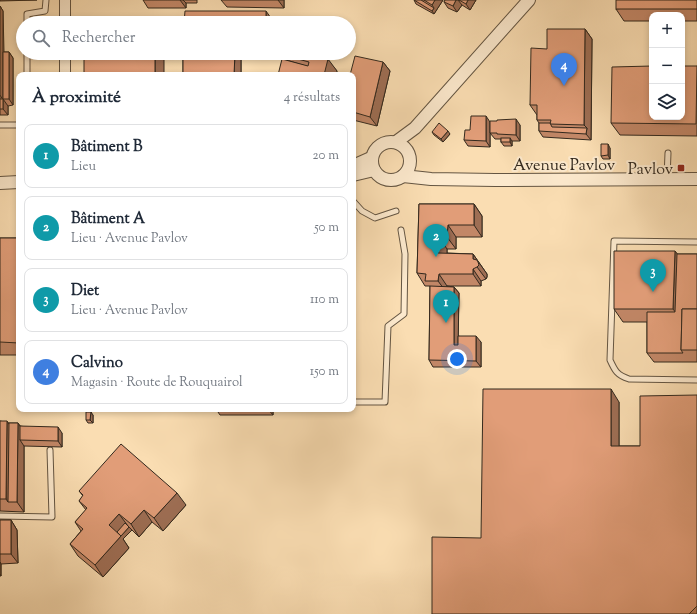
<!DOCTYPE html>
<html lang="fr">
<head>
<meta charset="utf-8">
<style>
  :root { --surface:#fff; --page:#f2f2f3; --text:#1f2937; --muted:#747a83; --line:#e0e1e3; --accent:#8f2418 }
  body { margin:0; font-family:"Sorts Mill Goudy",serif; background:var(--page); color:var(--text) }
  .controls { position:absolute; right:12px; top:12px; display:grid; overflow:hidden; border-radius:8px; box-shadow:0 2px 6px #0003 }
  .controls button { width:36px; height:36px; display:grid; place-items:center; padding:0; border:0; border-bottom:1px solid var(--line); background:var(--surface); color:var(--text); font:20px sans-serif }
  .you { position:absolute; left:457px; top:359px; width:14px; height:14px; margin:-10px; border:3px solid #fff; border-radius:50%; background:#1a73e8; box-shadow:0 0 0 6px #1a73e833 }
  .badge { display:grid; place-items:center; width:26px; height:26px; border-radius:50%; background:var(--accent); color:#fff; font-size:13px; font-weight:700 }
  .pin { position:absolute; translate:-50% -33px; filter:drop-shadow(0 1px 2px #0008) }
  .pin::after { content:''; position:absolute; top:21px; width:14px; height:12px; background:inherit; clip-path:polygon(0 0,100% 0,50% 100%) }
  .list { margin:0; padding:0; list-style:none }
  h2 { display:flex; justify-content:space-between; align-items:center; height:52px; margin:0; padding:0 16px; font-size:17px }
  h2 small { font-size:13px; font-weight:400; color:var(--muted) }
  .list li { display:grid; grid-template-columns:26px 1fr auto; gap:12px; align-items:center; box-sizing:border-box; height:64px; margin:0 8px 8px; padding:0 8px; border:1px solid var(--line); border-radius:8px }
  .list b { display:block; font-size:15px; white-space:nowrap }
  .list p { margin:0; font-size:13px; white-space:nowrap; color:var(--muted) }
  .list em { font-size:13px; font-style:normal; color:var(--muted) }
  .icon { flex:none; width:22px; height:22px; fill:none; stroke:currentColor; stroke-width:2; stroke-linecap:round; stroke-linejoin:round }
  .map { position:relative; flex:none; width:697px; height:614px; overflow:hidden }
  .search { position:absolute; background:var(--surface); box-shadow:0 2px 6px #0003; left:16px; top:16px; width:340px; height:44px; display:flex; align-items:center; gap:10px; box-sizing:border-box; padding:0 14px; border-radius:22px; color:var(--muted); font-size:15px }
  .panel { position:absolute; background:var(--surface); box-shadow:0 2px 6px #0003; left:16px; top:72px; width:340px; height:340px; border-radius:8px }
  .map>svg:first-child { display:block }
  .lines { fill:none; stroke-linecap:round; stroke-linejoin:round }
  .service-casing { stroke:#645542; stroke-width:7 }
  .minor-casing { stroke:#645542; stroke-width:12 }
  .tertiary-casing { stroke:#645542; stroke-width:14 }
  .service { stroke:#fce9cd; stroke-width:5 }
  .minor { stroke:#fce9cd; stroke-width:10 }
  .tertiary { stroke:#fce9cd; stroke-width:12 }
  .wall { fill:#c28767; stroke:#32281d }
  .shaded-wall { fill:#9e6e54; stroke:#32281d }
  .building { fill:#e19d78; stroke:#32281d }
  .poi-dot { fill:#8f2418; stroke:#fce9cd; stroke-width:1.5 }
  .labels { text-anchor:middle; stroke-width:4; stroke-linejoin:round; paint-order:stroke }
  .street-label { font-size:16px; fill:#32281d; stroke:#fce9cd }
  .poi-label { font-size:16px; fill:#32281d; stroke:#fce9cd; text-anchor:end }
</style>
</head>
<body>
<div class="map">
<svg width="697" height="614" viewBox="0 0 697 614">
  <rect width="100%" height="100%" fill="#faddb2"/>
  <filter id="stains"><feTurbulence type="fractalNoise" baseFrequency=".005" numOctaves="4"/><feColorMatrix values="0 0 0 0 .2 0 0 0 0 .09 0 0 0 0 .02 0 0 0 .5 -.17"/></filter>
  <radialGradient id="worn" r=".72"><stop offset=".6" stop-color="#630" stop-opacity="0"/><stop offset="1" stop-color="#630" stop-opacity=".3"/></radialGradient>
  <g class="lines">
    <defs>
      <g id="service">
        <polyline points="27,23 27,14 45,11 46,0"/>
        <polyline points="27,53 27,75"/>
        <polyline points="0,125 19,125"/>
        <polyline points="667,178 668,153"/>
        <polyline points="353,201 362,211 375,218 396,211"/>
        <path d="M697,242l-83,-1 -4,119c5,11 7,15 19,19l68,1"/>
        <polyline points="353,402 385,402 388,326 404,314 405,254 401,230"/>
        <polyline points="0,516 52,517 50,450"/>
      </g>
      <g id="minor">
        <polyline points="65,23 65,0"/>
        <polyline points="65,75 65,53"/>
      </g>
      <g id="tertiary">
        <circle cx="391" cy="161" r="19"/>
        <polyline points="396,142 415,128 529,0"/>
        <polyline points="353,166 371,158"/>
        <polyline points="353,175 374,170"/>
        <polyline points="403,176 431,179 495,180 697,179"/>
        <polyline points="0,183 19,182"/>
      </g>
    </defs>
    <use href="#service" class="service-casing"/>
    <use href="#minor" class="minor-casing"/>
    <use href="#tertiary" class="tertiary-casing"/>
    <use href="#service" class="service"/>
    <use href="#minor" class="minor"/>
    <use href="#tertiary" class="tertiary"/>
  </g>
  <g class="wall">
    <polygon points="0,0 37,0 0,1"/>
    <polygon points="143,0 197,0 197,3 186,3 186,8 148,8"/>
    <polygon points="221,0 284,0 284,8 227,7"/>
    <polygon points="414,0 443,0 434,14 416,4"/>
    <polygon points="445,0 476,0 470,10 462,5 457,12 448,8 444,2"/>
    <polygon points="697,0 697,21 682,21 682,15 652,15 652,21 624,21 616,9"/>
    <polygon points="0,6 3,11 4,52 9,52 13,58 13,105 8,106 8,115 0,115"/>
    <polygon points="585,29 592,39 591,140 543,137 539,131 539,123 537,120 537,115 530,105 547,49"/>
    <polygon points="183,53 249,53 241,54 241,75 183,75"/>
    <polygon points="283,53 322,53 337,71 336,75 286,60 283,55"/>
    <polygon points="383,62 390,71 377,126 353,120 353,75"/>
    <polygon points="697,66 697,136 620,135 611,123"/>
    <polygon points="490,122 490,147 468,146 464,140 470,130"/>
    <polygon points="520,125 520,141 512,141 512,146 504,146 501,142 501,139 495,139 490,133"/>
    <polygon points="432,132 450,134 443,142 434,135"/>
    <polygon points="610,148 610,159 603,159 601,156"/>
    <polygon points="419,204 474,204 482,216 482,237 456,237 456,249 447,249 447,253 473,254 487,274 487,277 486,279 481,281 481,286 447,286 454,287 459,293 458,336 481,342 481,367 433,367 429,360 430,286 425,286 417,273"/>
    <rect x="0" y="238" width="19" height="117"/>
    <polygon points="675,251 677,254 697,254 697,362 654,362 647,353 647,322 623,322 614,309"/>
    <polygon points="697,395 697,614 432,614 481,538 619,402 619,446 640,446"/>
    <polygon points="216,409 273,409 273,415 220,415"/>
    <polygon points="93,415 93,423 88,423 86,420"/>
    <polygon points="0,421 9,423 18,423 20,426 62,433 62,447 24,446 24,512 0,511"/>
    <polygon points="79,491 186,505 163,531 152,522 139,537 132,530 123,539 129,548 103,577 78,556 70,544 81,531 75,522 86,510 79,501 83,496"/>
    <polygon points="0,520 11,520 17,530 18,563 1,564 1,576 0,576"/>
  </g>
  <g class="shaded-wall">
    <polygon points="180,0 183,0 186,3 186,8"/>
    <polygon points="278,0 284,0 284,8"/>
    <polygon points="435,0 443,0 434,14 432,11 434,8 432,5"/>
    <polygon points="456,0 458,0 462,5 457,12 453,6"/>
    <polygon points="468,0 476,0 470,10 466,4"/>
    <polygon points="0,6 3,11 3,99 8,106 8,115 3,109 3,100 0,95"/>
    <polygon points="266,11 273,21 273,23 266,23"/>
    <polygon points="585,29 592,39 591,140 586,134 587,128 584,125"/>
    <polygon points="9,52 13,58 13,105 9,99"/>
    <rect x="155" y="53" width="9" height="22"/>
    <polygon points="235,53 240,53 241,54 241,75 234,75"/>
    <polygon points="319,53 322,53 328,61 328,59 337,71 336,75 324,75 318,56"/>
    <polygon points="383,62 390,71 377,126 370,117"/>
    <polygon points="486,116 490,122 490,147 486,141"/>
    <polygon points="516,119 520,125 520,141 516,135"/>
    <polygon points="448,131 450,134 443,142 441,139"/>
    <polygon points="510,138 512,141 512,146 510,142"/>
    <polygon points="608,144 610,148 610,159 608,155"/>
    <polygon points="474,204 482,216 482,237 474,225"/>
    <polygon points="448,225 456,237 456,249 447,237"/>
    <polygon points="439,237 447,249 447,265 438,253"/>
    <polygon points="675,251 684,263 682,321 673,309"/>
    <polygon points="473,254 487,274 487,277 486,279 477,267 473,259"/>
    <polygon points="473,269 481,281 481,286 473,274"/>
    <polygon points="439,274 447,286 447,293 438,281"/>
    <polygon points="454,287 459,293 458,351 454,345"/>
    <polygon points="476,336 481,342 481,367 476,361"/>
    <polygon points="611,389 619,402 619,458 611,446"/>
    <polygon points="268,409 273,409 273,415"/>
    <polygon points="91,412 93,415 93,423 90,420"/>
    <polygon points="7,421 15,433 8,502 6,499"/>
    <polygon points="18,423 24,432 20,440 24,446 24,512 17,502"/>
    <polygon points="58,427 62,433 62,447 58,441"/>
    <polygon points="177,493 186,505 163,531 154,518"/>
    <polygon points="144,510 152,522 139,537 131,524"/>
    <polygon points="119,514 128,526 118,537 109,525"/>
    <polygon points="11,520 17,530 18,563 11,554"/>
    <polygon points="129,527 132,530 123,539 129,548 103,577 95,565"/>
    <polygon points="0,562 1,564 1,576 0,574"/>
  </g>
  <g class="building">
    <polygon points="414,0 421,0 434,8 432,11"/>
    <polygon points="424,0 435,0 432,5"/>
    <polygon points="445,0 456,0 453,6 444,2"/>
    <polygon points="459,0 468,0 466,4"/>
    <rect x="616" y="0" width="81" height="9"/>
    <polygon points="185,11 266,11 266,23 184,23"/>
    <polygon points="547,29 585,29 584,125 550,124 551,120 537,120 537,105 530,105 531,48 547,49"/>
    <polygon points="3,52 9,52 9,99 3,99 3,109 0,109 0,99 3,99"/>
    <rect x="84" y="53" width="71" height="22"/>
    <polygon points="183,53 235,53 234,75 183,75"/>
    <polygon points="283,53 319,53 318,56 328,59 324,75 278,75 282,59 308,66 309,62 283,55"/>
    <polygon points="355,56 383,62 370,117 353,112 353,75 350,75"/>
    <polygon points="652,66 652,117 682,117 682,66 697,66 696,124 611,123 612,67"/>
    <polygon points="471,116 486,116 486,141 464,140 465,130 470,130"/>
    <polygon points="516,119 516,135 497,134 497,133 490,133 490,121 497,121 497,120"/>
    <polygon points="439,123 448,131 441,139 432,132"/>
    <polygon points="539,123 550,123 552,127 587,128 586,134 539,131"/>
    <rect x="501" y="138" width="9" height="4"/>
    <polygon points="601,144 608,144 608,155 601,156"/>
    <polygon points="419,204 474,204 474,225 448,225 447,237 439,237 438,253 473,254 473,259 477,260 478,262 479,265 477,267 473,269 473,274 439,274 438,281 425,281 426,274 417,273"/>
    <polygon points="0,238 19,238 19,343 0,342"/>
    <polygon points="614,251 675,251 673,309 614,309"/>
    <polygon points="677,254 697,254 697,309 682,309 681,350 683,353 647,353 647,312 675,312"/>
    <polygon points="430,286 454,287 454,345 458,345 458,336 476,336 476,361 429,360"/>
    <polygon points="682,309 697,309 697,350 681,350"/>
    <polygon points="483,389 611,389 611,446 640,446 640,396 697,395 697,606 689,614 432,614 432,537 481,538"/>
    <polygon points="86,412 91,412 90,420 86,420"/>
    <polygon points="0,421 7,421 6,499 0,499"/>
    <polygon points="9,423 18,423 17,502 8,502"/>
    <polygon points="20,426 58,427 58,441 20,440"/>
    <polygon points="121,444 177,493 154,518 144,510 131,524 119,514 109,525 121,536 95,565 70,544 83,529 75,522 87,508 79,501 83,495 79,491"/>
    <rect x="0" y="520" width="11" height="34"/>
    <polygon points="125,523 129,527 121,536 117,532"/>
  </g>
  <rect class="poi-dot" x="677" y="164" width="8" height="8" rx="2"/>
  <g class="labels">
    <g class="street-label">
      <text x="564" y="170">Avenue Pavlov</text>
    </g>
    <g class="poi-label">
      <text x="673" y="174">Pavlov</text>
    </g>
  </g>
  <rect width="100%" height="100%" filter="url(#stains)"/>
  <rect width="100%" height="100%" fill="url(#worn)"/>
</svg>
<div class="controls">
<button>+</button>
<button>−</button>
<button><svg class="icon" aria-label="layers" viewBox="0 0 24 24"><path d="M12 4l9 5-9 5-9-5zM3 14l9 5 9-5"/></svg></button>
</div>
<div class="you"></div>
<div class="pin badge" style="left:446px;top:323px;background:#0f9aa8">1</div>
<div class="pin badge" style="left:436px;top:257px;background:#0f9aa8">2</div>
<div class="pin badge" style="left:653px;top:292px;background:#0f9aa8">3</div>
<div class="pin badge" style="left:564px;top:86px;background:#3f7fe0">4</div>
<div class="search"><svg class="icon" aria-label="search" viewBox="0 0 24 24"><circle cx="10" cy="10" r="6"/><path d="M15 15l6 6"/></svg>Rechercher</div>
<section class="panel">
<h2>À proximité<small>4 résultats</small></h2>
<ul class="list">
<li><span class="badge" style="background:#0f9aa8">1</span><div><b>Bâtiment B</b><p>Lieu</p></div><em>20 m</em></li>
<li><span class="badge" style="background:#0f9aa8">2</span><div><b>Bâtiment A</b><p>Lieu · Avenue Pavlov</p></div><em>50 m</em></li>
<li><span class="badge" style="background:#0f9aa8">3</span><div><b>Diet</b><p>Lieu · Avenue Pavlov</p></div><em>110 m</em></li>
<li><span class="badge" style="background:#3f7fe0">4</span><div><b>Calvino</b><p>Magasin · Route de Rouquairol</p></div><em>150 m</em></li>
</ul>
</section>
</div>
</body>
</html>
